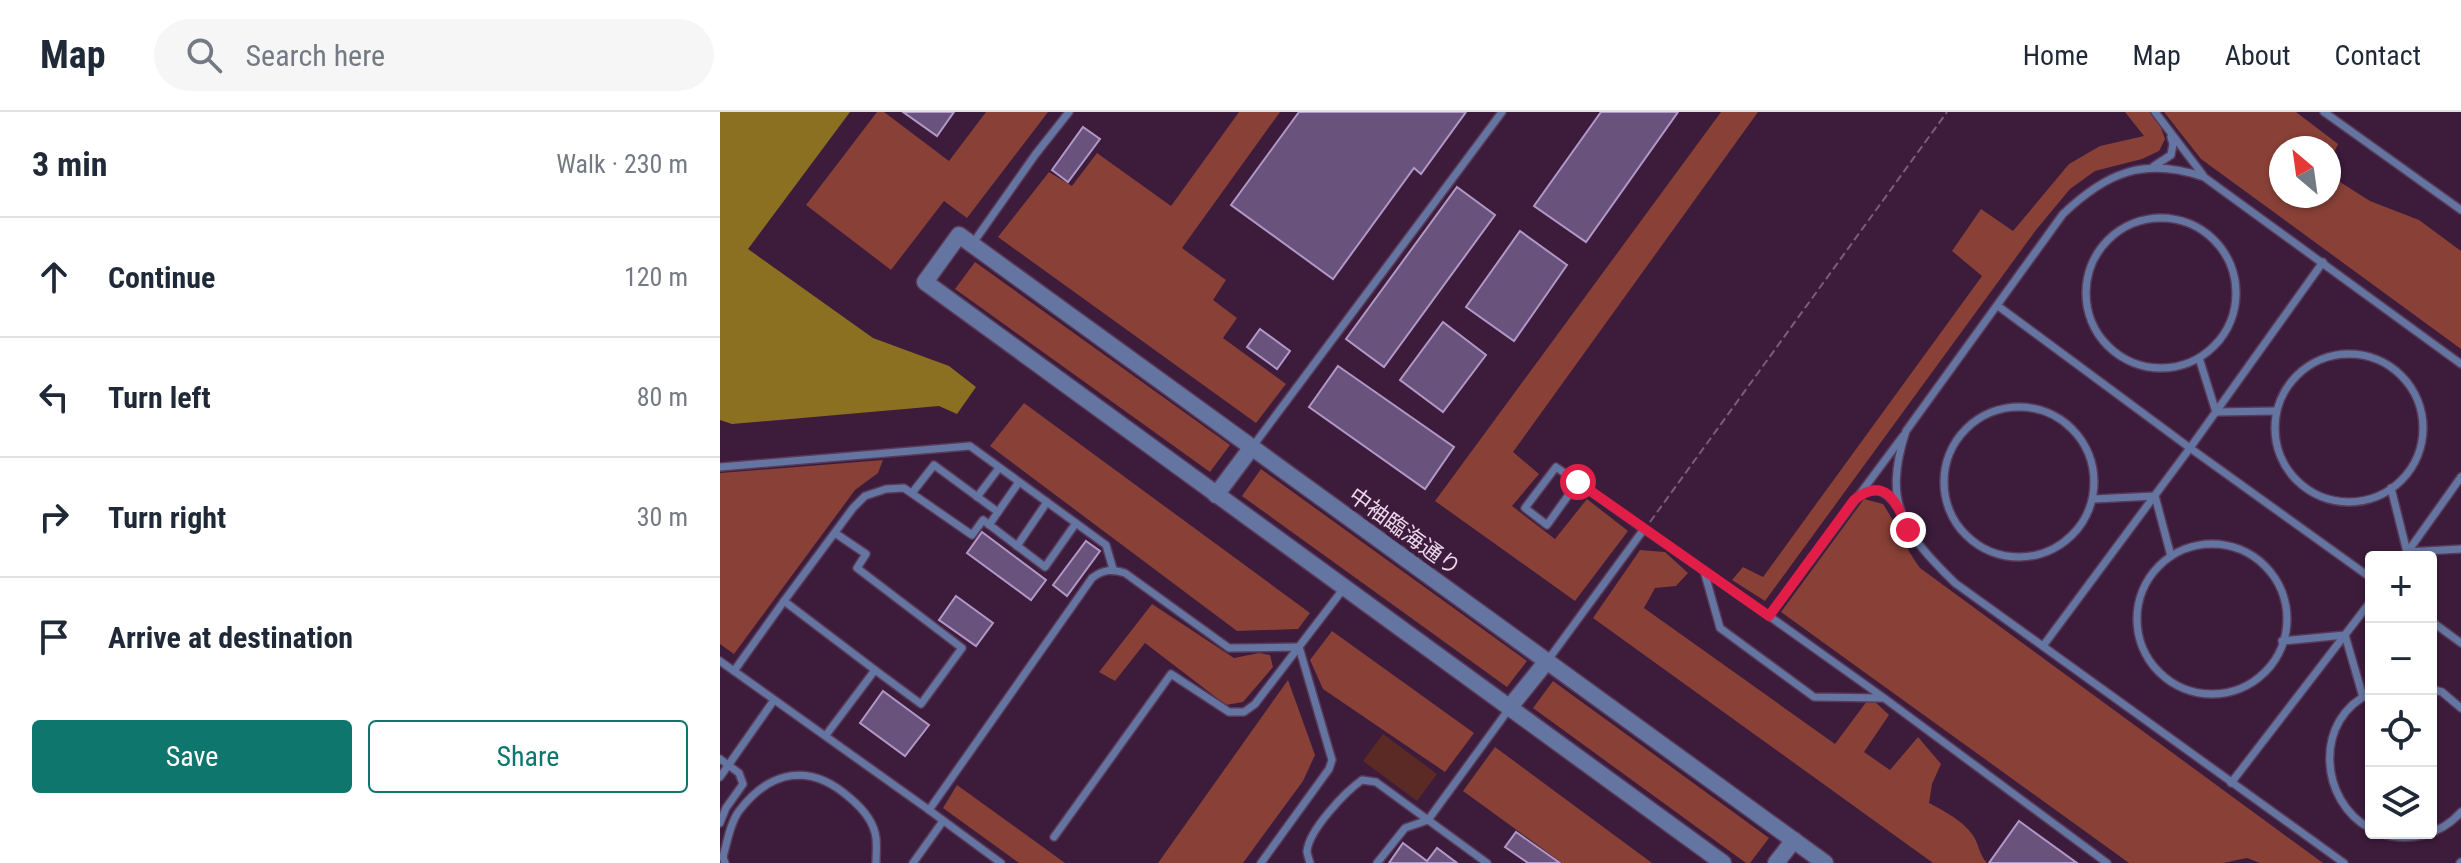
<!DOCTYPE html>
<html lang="en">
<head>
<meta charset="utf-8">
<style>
  :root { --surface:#fff; --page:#f6f6f7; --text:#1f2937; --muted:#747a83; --line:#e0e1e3; --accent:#0f766e }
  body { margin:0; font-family:"Roboto Condensed","Noto Sans JP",sans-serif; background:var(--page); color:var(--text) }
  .controls { position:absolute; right:24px; bottom:24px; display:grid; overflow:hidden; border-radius:8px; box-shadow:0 2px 6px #0004 }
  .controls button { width:72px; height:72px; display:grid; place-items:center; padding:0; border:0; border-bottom:2px solid var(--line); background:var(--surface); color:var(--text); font:40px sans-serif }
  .compass { position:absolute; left:1549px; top:24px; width:72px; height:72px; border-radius:50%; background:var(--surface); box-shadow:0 2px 6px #0004; rotate:331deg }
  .stop { position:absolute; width:24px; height:24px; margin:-18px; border:6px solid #e11d48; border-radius:50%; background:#fff }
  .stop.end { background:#e11d48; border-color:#fff; box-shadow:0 2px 8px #0008 }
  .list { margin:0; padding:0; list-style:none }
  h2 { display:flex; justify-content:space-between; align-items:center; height:104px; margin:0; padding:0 32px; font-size:34px }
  h2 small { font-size:26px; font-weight:400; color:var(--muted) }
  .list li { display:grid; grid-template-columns:52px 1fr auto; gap:24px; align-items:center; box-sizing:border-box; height:120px; padding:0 32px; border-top:2px solid var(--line) }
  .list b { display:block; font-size:30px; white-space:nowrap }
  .list em { font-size:26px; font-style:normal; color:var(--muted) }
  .actions { display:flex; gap:16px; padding:24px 32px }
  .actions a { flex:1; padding:18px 0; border:2px solid var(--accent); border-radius:8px; text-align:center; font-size:28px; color:var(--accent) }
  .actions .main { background:var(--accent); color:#fff }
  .icon { flex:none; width:44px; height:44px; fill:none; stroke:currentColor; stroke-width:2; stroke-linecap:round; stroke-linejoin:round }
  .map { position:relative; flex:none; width:1741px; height:751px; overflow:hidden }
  header { display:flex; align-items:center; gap:48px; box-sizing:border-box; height:112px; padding:0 40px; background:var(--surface); border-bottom:2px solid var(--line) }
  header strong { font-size:38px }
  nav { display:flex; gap:44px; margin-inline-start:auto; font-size:28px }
  .search { width:560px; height:72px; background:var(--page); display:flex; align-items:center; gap:20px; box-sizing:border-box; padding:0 28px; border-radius:44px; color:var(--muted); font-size:30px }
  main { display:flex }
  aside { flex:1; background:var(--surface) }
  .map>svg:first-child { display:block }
  .green { fill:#5c2a24 }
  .forest { fill:#884037 }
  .water { fill:#8c7021 }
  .building { fill:#69527c; stroke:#b198c7; stroke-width:2 }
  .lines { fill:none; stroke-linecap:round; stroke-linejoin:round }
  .service-casing { stroke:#583957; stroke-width:10 }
  .tertiary-casing { stroke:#583957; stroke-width:19 }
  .path { stroke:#7a5d79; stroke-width:2; stroke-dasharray:8 4; stroke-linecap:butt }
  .service { stroke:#6475a1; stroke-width:7 }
  .tertiary { stroke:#6475a1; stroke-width:16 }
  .route { stroke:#e11d48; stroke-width:10 }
  .labels { text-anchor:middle; stroke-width:8; stroke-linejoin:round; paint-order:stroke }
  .street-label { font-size:22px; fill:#ecd6ea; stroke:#3c1b3b }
</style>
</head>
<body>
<header>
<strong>Map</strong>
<div class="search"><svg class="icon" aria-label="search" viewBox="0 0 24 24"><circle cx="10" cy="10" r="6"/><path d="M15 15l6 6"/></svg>Search here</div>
<nav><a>Home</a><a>Map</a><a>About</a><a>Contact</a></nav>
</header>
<main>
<aside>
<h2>3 min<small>Walk · 230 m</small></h2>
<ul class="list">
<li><svg class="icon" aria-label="ahead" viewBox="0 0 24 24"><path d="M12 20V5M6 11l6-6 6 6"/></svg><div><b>Continue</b></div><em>120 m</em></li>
<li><svg class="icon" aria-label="left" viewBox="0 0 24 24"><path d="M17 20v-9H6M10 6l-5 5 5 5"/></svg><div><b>Turn left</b></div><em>80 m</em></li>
<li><svg class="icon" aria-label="right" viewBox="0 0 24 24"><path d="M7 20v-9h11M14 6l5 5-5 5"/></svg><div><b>Turn right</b></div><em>30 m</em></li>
<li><svg class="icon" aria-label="arrive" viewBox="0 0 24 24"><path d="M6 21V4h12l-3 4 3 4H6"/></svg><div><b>Arrive at destination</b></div></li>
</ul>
<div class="actions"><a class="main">Save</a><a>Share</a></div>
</aside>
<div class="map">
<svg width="1741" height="751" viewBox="0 0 1741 751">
  <rect width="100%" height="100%" fill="#3c1b3b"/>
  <polygon class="green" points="663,622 717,662 697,689 643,649"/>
  <g class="forest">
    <polygon points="157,0 164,0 229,49 266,0 328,0 247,106 224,89 171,158 86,93"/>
    <polygon points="519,0 560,0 462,136 506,168 493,188 517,206 503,226 566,272 536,311 278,125 329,60 352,74 377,41 451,94"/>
    <polygon points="1001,0 1038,0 793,340 819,362 792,394 835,427 867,387 908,419 855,489 715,389"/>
    <polygon points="1405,0 1430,0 1440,13 1445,27 1439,39 1422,47 1375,59 1350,77 1316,118 1045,489 1012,468 1023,455 1043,465 1262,164 1232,139 1261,97 1293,119 1349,52 1380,34 1424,24"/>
    <polygon points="1444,0 1576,0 1618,32 1609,51 1609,36 1561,36 1561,84 1609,84 1609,63 1650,89 1699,108 1741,139 1741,237 1481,47"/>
    <polygon points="255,150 510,333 490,360 235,177"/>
    <polygon points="304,291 590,501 578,517 517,519 270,334"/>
    <polygon points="163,348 158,361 135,378 14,542 0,532 0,361"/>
    <polygon points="541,357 807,549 787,575 522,384"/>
    <path d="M1144,387l19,5c14,21 22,44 37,64l403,295h-63l-13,-5 -24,5h-94l-348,-251z"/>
    <path d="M920,438l25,2 23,21 -12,13 -21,2 -11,20 191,136 35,-47 19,18 -25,37 26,18 28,-33 23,27 -9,20 -3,19c15,8 33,17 43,31 7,9 7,21 15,29h-54l-340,-245z"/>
    <polygon points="432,492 514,546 539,541 550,543 553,555 523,590 506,593 425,531 395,569 379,560"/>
    <polygon points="612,519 754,621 725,660 603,577 590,548"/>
    <polygon points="568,568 595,643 583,669 523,751 438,751"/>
    <polygon points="833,569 1049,726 1030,751 1026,751 813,596"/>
    <polygon points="775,635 932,751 842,751 743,679"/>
    <polygon points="237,673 345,751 299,751 223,696"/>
  </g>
  <polygon class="water" points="0,0 130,0 28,137 153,226 229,254 256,275 237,302 219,294 12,312 0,308"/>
  <g class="building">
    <polygon points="183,0 234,0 217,24"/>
    <polygon points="579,0 746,0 701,62 694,56 613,167 511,93"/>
    <polygon points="881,0 958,0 866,130 814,94"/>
    <polygon points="363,15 380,27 348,70 332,58"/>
    <polygon points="737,75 775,103 664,255 626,227"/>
    <polygon points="800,119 847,153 794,229 746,195"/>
    <polygon points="723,210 766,243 723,300 680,268"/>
    <polygon points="540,217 570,239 557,257 527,235"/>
    <polygon points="618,254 734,335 705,377 589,295"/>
    <polygon points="262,420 326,468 311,488 247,441"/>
    <polygon points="366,429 380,439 347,484 333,473"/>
    <polygon points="236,484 273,511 256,534 219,508"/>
    <polygon points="163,579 209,613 185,644 140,611"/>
    <polygon points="1299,709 1357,751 1269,751"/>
    <polygon points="796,720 840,751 808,751 785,735"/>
    <polygon points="683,731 707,749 717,736 737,751 669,751"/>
  </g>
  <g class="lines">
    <defs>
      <g id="service">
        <polyline points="1435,0 1483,63"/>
        <polyline points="1604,0 1741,98"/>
        <polyline points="1434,54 1451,43 1453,32 1451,25"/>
        <circle cx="1441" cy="181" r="75"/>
        <polyline points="253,131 315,43 349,0"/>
        <polyline points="1278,194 1470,336 1651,466"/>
        <circle cx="1629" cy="316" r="74"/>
        <polyline points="1479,246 1496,300 1556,299"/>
        <circle cx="1299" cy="370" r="75"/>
        <polyline points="1183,324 1049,504 1164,586 1387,751"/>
        <polyline points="533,334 782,0"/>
        <polyline points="0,355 250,334 386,433 393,457"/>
        <polyline points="858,370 827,413 805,396 836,355 924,417"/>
        <polyline points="1671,376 1687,440 1741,437"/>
        <polyline points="192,381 214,353 278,400"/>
        <path d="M1138,384c18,-13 30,-3 41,13"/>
        <polyline points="257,385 279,356"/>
        <polyline points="1374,387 1435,384 1451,444"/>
        <polyline points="269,413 299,370"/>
        <polyline points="115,421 146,442 137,456 242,536 201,592 155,558"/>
        <circle cx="1492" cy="507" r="75"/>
        <polyline points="297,434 327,390"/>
        <polyline points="1684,445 1741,365"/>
        <polyline points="984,459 1000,516 1094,585 1162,586"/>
        <polyline points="64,489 133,396 145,384 166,377 184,376 252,423 263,408 325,455 356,411"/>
        <polyline points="1711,509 1741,531"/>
        <polyline points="1562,529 1625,523 1643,585"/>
        <polyline points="1323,534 1470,336 1603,150"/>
        <polyline points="828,548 924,417 1049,504"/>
        <polyline points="0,549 209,698"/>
        <polyline points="14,559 64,489 155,558 106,623"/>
        <polyline points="1711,577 1722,580 1741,596"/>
        <path d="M1651,581c-57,25 -53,108 0,136"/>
        <polyline points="0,647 19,661 23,672 6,696 0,711"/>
        <polyline points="0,665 54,588"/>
        <polyline points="1511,671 1651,489"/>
        <path d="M1660,721c28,10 61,2 81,-21"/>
        <polyline points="334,725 451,562 509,600 524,600 535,592 624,476"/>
        <path d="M5,751l-2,-6c4,-14 7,-34 16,-46 32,-42 72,-48 111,-13 12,10 24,23 26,40 1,8 0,17 0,25"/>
        <polyline points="193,751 223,709"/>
        <path d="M281,751l-72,-53 163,-232c12,-9 20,-9 33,-5l104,75 70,-1 33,113 -3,9 -68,94"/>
        <path d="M590,751c-1,-4 -3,-9 -3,-12 2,-21 38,-59 55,-71l14,2 111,81"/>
        <polyline points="657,751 685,716 708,708 789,597"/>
        <path d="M1624,751l-389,-280c-51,-50 -73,-79 -49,-152l157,-217c44,-42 81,-57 141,-37l257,187"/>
        <polyline points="1740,751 1741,750"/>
      </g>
      <g id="tertiary">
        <polyline points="496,383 532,335"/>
        <polyline points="789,596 827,549"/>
        <polyline points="1003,751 205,170 239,123 1105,751"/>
        <polyline points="1056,751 1074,728"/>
      </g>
    </defs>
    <use href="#service" class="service-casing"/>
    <use href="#tertiary" class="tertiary-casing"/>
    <polyline class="path" points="930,410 1227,0"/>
    <use href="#service" class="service"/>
    <use href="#tertiary" class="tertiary"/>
  </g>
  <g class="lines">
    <path class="route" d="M858,370l191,134 85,-116c31,-24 43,1 54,30"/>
  </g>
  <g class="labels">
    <g class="street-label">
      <text transform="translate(685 419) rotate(36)" y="8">中袖臨海通り</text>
    </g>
  </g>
</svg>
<div class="controls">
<button>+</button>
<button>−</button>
<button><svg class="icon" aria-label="locate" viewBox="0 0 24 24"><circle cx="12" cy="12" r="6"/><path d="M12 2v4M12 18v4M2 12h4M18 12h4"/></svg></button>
<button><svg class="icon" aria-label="layers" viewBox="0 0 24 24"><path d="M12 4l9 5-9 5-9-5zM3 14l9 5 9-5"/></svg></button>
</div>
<svg class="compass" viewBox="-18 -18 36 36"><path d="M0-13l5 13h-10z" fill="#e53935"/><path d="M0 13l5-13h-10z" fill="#747a83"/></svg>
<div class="stop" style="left:858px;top:370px"></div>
<div class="stop end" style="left:1188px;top:418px"></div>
</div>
</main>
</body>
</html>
